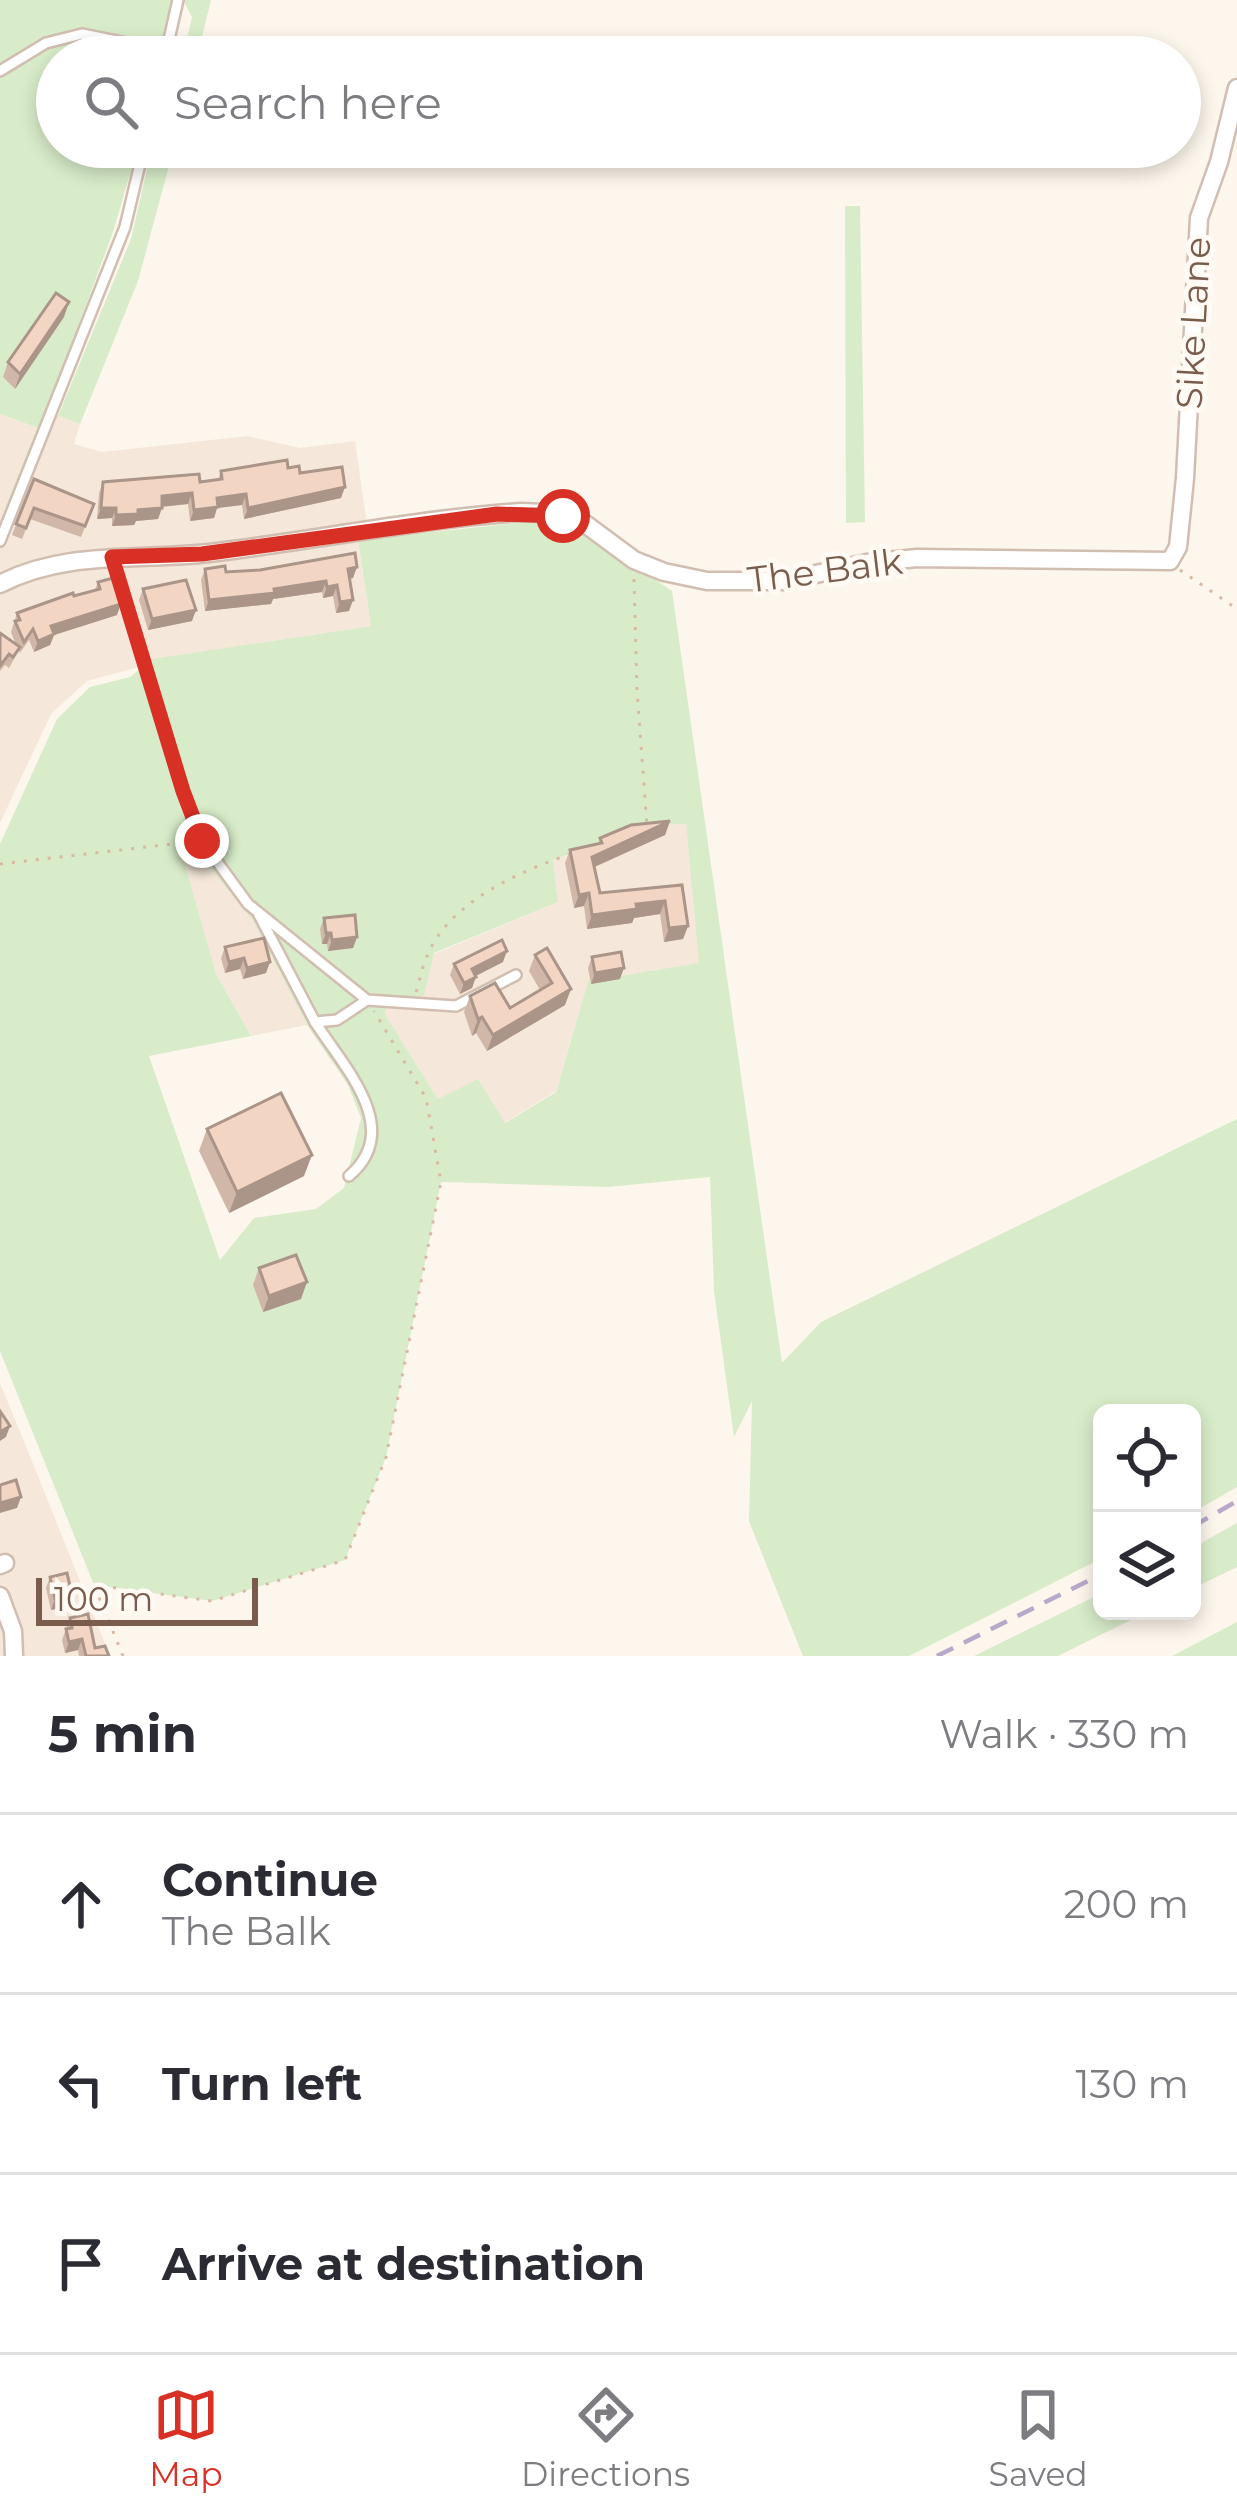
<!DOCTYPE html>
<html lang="en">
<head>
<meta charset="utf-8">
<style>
  :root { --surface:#fff; --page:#f7f7f7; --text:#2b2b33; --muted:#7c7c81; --line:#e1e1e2; --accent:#d93025 }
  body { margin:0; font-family:Montserrat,sans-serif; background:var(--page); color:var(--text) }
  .controls { position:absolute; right:36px; bottom:36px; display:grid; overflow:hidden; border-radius:18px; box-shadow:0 6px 18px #0003 }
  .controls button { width:108px; height:108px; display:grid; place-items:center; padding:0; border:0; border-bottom:3px solid var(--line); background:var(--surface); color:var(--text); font:60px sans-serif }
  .scale { position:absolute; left:36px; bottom:30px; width:222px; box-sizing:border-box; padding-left:12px; border:6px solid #7a5c4d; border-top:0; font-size:33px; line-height:42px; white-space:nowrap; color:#7a5c4d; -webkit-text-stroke:9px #fffaf3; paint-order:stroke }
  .stop { position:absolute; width:36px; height:36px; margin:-27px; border:9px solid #d93025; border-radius:50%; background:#fff }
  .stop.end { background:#d93025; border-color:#fff; box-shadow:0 3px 12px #0008 }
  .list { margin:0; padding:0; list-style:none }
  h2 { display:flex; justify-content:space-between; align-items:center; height:156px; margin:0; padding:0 48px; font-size:51px }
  h2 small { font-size:39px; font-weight:400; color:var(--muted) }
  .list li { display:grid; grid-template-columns:78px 1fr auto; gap:36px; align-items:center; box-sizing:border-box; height:180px; padding:0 48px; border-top:3px solid var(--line) }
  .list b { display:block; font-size:45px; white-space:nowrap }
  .list p { margin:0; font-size:39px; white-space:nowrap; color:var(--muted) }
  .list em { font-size:39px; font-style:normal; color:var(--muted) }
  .icon { flex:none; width:66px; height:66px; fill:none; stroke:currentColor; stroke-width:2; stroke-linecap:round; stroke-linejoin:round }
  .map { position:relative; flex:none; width:1237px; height:1656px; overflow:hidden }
  .search { position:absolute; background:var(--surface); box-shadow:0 6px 18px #0003; left:36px; right:36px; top:36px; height:132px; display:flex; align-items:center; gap:30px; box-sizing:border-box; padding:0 42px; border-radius:66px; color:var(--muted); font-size:45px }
  .sheet { height:696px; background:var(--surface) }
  nav { display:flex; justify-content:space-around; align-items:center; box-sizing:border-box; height:168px; border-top:3px solid var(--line); background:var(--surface); font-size:33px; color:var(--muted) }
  nav a { display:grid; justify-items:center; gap:6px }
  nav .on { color:var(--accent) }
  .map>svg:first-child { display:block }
  .residential { fill:#f5e8da }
  .green { fill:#d8ecc9; fill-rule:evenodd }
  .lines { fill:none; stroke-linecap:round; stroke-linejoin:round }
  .service-casing { stroke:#d1beb0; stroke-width:14 }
  .minor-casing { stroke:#d1beb0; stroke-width:21 }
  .path { stroke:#d9b8a5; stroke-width:3; stroke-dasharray:3 9; stroke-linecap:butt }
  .service { stroke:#fff; stroke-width:9 }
  .minor { stroke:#fff; stroke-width:16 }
  .rail { stroke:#b9a8c9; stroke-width:4.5; stroke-dasharray:18 12; stroke-linecap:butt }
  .wall { fill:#d1b7a8 }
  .shaded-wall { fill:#aa9588 }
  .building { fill:#f3d5c3; stroke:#aa9588; stroke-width:3 }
  .route { stroke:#d93025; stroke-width:15 }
  .labels { text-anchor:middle; stroke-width:10; stroke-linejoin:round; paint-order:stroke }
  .street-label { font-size:36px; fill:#7a5c4d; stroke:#fffaf3 }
</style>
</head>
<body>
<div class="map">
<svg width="1237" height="1656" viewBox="0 0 1237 1656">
  <rect width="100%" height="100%" fill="#fdf6ec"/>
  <g class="residential">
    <polygon points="0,414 39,429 58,416 80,424 74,444 102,452 247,436 300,448 355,441 369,539 358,541 371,626 153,659 139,667 87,681 51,714 0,823"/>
    <polygon points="686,824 700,963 588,981 556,1091 504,1123 438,1099 385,1014 389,913 434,954 558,902 553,860 649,825"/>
    <polygon points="201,856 252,919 307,1025 251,1036 216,974 182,857"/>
    <polygon points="0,1383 34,1466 110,1656 0,1656"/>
  </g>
  <g class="green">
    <polygon points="0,0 178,0 165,57 57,57 57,147 138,147 112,235 40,429 0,414"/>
    <polygon points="183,0 211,0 197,57 172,57 174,47 185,48 192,17"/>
    <polygon points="152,147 174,147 138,281 80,424 58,416 131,239"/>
    <polygon points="845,206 860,206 865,522 846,523"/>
    <path d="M546,520l35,10 91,61 110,772 39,-41 416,-203v368l-45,26v-100h-90v145l-193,98h-106l-54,-135 3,-120 -18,36 -20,-146 -4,-114 -102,10 -167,-5 -55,275 -41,103 -133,41 -118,-16 -94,-234v-507l57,-125 33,-32 40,-10 22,-18 219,-33 -13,-86zM686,824l13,139 -111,18 -32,111 -51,31 -27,-44 -40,20 -53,-85 2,-18h37l10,-43 124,-51 -5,-42 96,-35zM200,856l52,63 55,106 41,60 13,33 -17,70 -28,21 -62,9 -34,42 -71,-204 102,-20 -35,-62 -33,-116z"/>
    <polygon points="1237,1523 1237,1567 1192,1589 1192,1548"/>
    <polygon points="1102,1593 1102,1611 1149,1611 1058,1656 974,1656"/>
    <polygon points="1237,1622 1237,1656 1172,1656"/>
  </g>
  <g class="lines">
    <defs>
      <g id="service">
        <polyline points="165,57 178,0"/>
        <polyline points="0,71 46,43 82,34 167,51"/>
        <polyline points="0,541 125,227 144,147"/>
        <polyline points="112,557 183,791 202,841 248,904 367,1000 456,1006 516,975"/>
        <polyline points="259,915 315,1022 337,1020 367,1000"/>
        <path d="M315,1022c28,44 90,107 34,154"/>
      </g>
      <g id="minor">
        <path d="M0,584c65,-34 138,-23 209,-31 103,-12 208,-34 312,-41l23,1 40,10 50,37 30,12 43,9h76l84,-18 50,-5 253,3 8,-14 7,-69 14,-260 20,-56 18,-74"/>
        <polyline points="0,1565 5,1563"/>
        <polyline points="0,1596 13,1631 14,1656"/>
      </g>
    </defs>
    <use href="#service" class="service-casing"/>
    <use href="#minor" class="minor-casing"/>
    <g class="path">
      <polyline points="1180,570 1237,609"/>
      <polyline points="634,579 637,690 647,826"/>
      <polyline points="0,864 189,842"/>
      <path d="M416,992c4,-12 6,-25 11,-36 23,-55 92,-84 143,-102"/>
      <polyline points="123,1656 94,1585 212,1601 345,1560 386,1457 441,1182 426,1098 374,1011"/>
    </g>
    <use href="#service" class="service"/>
    <use href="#minor" class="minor"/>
    <g class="rail">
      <polyline points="1192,1527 1237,1501"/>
      <polyline points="937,1656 1102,1574"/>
    </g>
  </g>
  <g class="wall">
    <polygon points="64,317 15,389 3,377 8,362"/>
    <polygon points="288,468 300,473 341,498 244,519 242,505 217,508 214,518 190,521 188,504 162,507 158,519 136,521 134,525 112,526 112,518 97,519 99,493 103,482 200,482 218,480 221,471"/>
    <polygon points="34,479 94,504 81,537 30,519 22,539 12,535"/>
    <polygon points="205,569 226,572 353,578 350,579 349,611 336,613 333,596 323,598 322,592 273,599 271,604 205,611 201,580"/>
    <polygon points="98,582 117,615 54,635 50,645 34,652 29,640 20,653 19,650 9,668 5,665 0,671 0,633 16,645 11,632 17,613 95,590"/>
    <polygon points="143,589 192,621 148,630 139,600"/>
    <polygon points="670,821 665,835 595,867 600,893 682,885 688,926 683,939 664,942 660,914 634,918 632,923 587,929 584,906 574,908 565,863 570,850 598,844 600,838"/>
    <polygon points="324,918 357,937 353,948 328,951 327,944 322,944 320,929"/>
    <polygon points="225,947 266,973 243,979 240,969 225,973 221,958"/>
    <polygon points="535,955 565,1005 487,1051 476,1033 472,1036 464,1012 470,996 510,1008 540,990 529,971"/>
    <polygon points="592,957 620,979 591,984 588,968"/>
    <polygon points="503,962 475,976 472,988 460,994 450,975 454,964"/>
    <polygon points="207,1129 304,1176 229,1213 199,1151"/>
    <polygon points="259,1268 301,1299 263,1312 253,1285"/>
    <polygon points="50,1577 68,1606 51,1610 46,1588"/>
    <polygon points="70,1618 95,1648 109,1656 79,1656 78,1650 65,1653 62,1640"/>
  </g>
  <g class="shaded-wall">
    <polygon points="69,302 64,317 15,389 20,374"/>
    <polygon points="345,487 341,498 244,519 248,508"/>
    <polygon points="192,493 188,504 158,507 162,496"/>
    <polygon points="246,494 242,505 217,508 214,518 190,521 194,510 217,498"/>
    <polygon points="101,508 116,508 112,518 97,519"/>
    <polygon points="162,508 158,519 136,521 134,525 112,526 116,515 138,510"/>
    <polygon points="357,567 353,578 344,580 348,569"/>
    <polygon points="326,581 322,592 273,599 271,604 205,611 209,600"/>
    <polygon points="337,585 333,596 323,598 327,587"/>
    <polygon points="353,600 349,611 336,613 340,602"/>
    <polygon points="121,604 117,615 54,635 50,645 34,652 38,641 51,626"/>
    <polygon points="196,610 192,621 148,630 152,619"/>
    <polygon points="670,821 665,835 587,870 592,857"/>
    <polygon points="589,893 584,906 574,908 579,895"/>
    <polygon points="665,901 660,914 634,918 632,923 587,929 592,915 636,904"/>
    <polygon points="688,926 683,939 664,942 669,928"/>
    <polygon points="326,933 331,933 327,944 322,944"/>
    <polygon points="357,937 353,948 328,951 332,940"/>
    <polygon points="507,951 503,962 468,980 472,969"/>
    <polygon points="244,958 240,969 225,973 229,962"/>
    <polygon points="270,962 266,973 243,979 247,968"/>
    <polygon points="624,968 620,979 591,984 595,973"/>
    <polygon points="476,977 472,988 460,994 464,983"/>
    <polygon points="571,989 565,1005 487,1051 493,1035"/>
    <polygon points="482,1017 476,1033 472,1036 478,1019"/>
    <polygon points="312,1155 304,1176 229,1213 237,1192"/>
    <polygon points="307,1282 301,1299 263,1312 269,1296"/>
    <polygon points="10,1426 6,1437 0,1441 0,1432"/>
    <polygon points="21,1497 17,1508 0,1513 0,1503"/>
    <polygon points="72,1595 68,1606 51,1610 55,1599"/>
    <polygon points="82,1639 78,1650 65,1653 69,1642"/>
  </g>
  <g class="building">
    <polygon points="56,293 69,302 20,374 8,362"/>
    <polygon points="287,460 288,468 299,466 300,473 342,467 345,487 248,508 246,494 217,498 218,507 194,510 192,493 162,496 162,508 138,510 138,514 116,515 116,508 101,508 103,482 199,474 200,482 222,479 221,471"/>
    <polygon points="34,479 94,504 85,526 34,508 26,528 16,524"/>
    <polygon points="355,553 357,567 348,569 353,600 340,602 337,585 327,587 326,581 274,589 275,593 209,600 205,569 225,566 226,572 260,570"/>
    <polygon points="113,578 121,604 51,626 54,634 38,641 33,629 24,642 15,621 20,620 17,613 73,593 74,596 100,589 98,582"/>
    <polygon points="186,580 196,610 152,619 143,589"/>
    <polygon points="0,633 20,647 13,657 9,654 0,666"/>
    <polygon points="670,821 592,857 600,893 682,885 688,926 669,928 665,901 636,904 637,909 592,915 589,893 579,895 570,850 602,843 600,838 631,825"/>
    <polygon points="355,915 357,937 332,940 331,933 326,933 324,918"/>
    <polygon points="264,938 270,962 247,968 244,958 229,962 225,947"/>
    <polygon points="502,940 507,951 472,969 476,977 464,983 454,964"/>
    <polygon points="547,948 571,989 493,1035 482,1017 478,1019 470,996 495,983 510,1008 552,983 535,955"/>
    <polygon points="621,952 624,968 595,973 592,957"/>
    <polygon points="281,1093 312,1155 237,1192 207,1129"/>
    <polygon points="296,1255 307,1282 269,1296 259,1268"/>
    <polygon points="0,1411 10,1426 0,1432"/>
    <polygon points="16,1480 21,1497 0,1503 0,1485"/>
    <polygon points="67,1573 72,1595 55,1599 50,1577"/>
    <polygon points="88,1614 95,1648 105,1646 109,1656 86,1656 82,1639 69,1642 66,1629 72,1628 70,1618"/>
  </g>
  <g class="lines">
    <polyline class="route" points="202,841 183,791 112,557 202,554 497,514 563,516"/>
  </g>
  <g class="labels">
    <g class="street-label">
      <text transform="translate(1193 323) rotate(-87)" y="13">Sike Lane</text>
      <text transform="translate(825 570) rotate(-7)" y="13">The Balk</text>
    </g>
  </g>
</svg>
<div class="controls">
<button><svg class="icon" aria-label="locate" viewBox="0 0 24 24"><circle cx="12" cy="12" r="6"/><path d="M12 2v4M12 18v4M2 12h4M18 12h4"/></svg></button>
<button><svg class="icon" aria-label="layers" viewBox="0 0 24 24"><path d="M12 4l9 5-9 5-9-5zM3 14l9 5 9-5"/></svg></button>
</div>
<div class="scale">100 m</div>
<div class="stop" style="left:563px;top:516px"></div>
<div class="stop end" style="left:202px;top:841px"></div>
<div class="search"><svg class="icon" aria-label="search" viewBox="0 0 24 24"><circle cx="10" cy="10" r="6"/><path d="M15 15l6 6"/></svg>Search here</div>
</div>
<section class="sheet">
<h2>5 min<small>Walk · 330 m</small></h2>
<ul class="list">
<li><svg class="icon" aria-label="ahead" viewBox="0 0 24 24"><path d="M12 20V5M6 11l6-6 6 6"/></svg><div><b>Continue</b><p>The Balk</p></div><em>200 m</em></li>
<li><svg class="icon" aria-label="left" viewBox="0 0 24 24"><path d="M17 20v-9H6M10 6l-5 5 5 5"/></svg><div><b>Turn left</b></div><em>130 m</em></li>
<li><svg class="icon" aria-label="arrive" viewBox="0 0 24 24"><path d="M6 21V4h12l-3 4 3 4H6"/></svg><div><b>Arrive at destination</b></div></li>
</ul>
</section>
<nav>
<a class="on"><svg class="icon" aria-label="map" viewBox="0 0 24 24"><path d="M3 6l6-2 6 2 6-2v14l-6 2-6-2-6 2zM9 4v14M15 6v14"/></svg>Map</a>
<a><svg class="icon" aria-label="directions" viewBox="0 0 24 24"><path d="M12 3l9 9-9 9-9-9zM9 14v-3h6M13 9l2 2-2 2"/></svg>Directions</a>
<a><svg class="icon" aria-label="saved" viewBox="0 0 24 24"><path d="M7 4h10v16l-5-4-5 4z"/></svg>Saved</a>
</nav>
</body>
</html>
